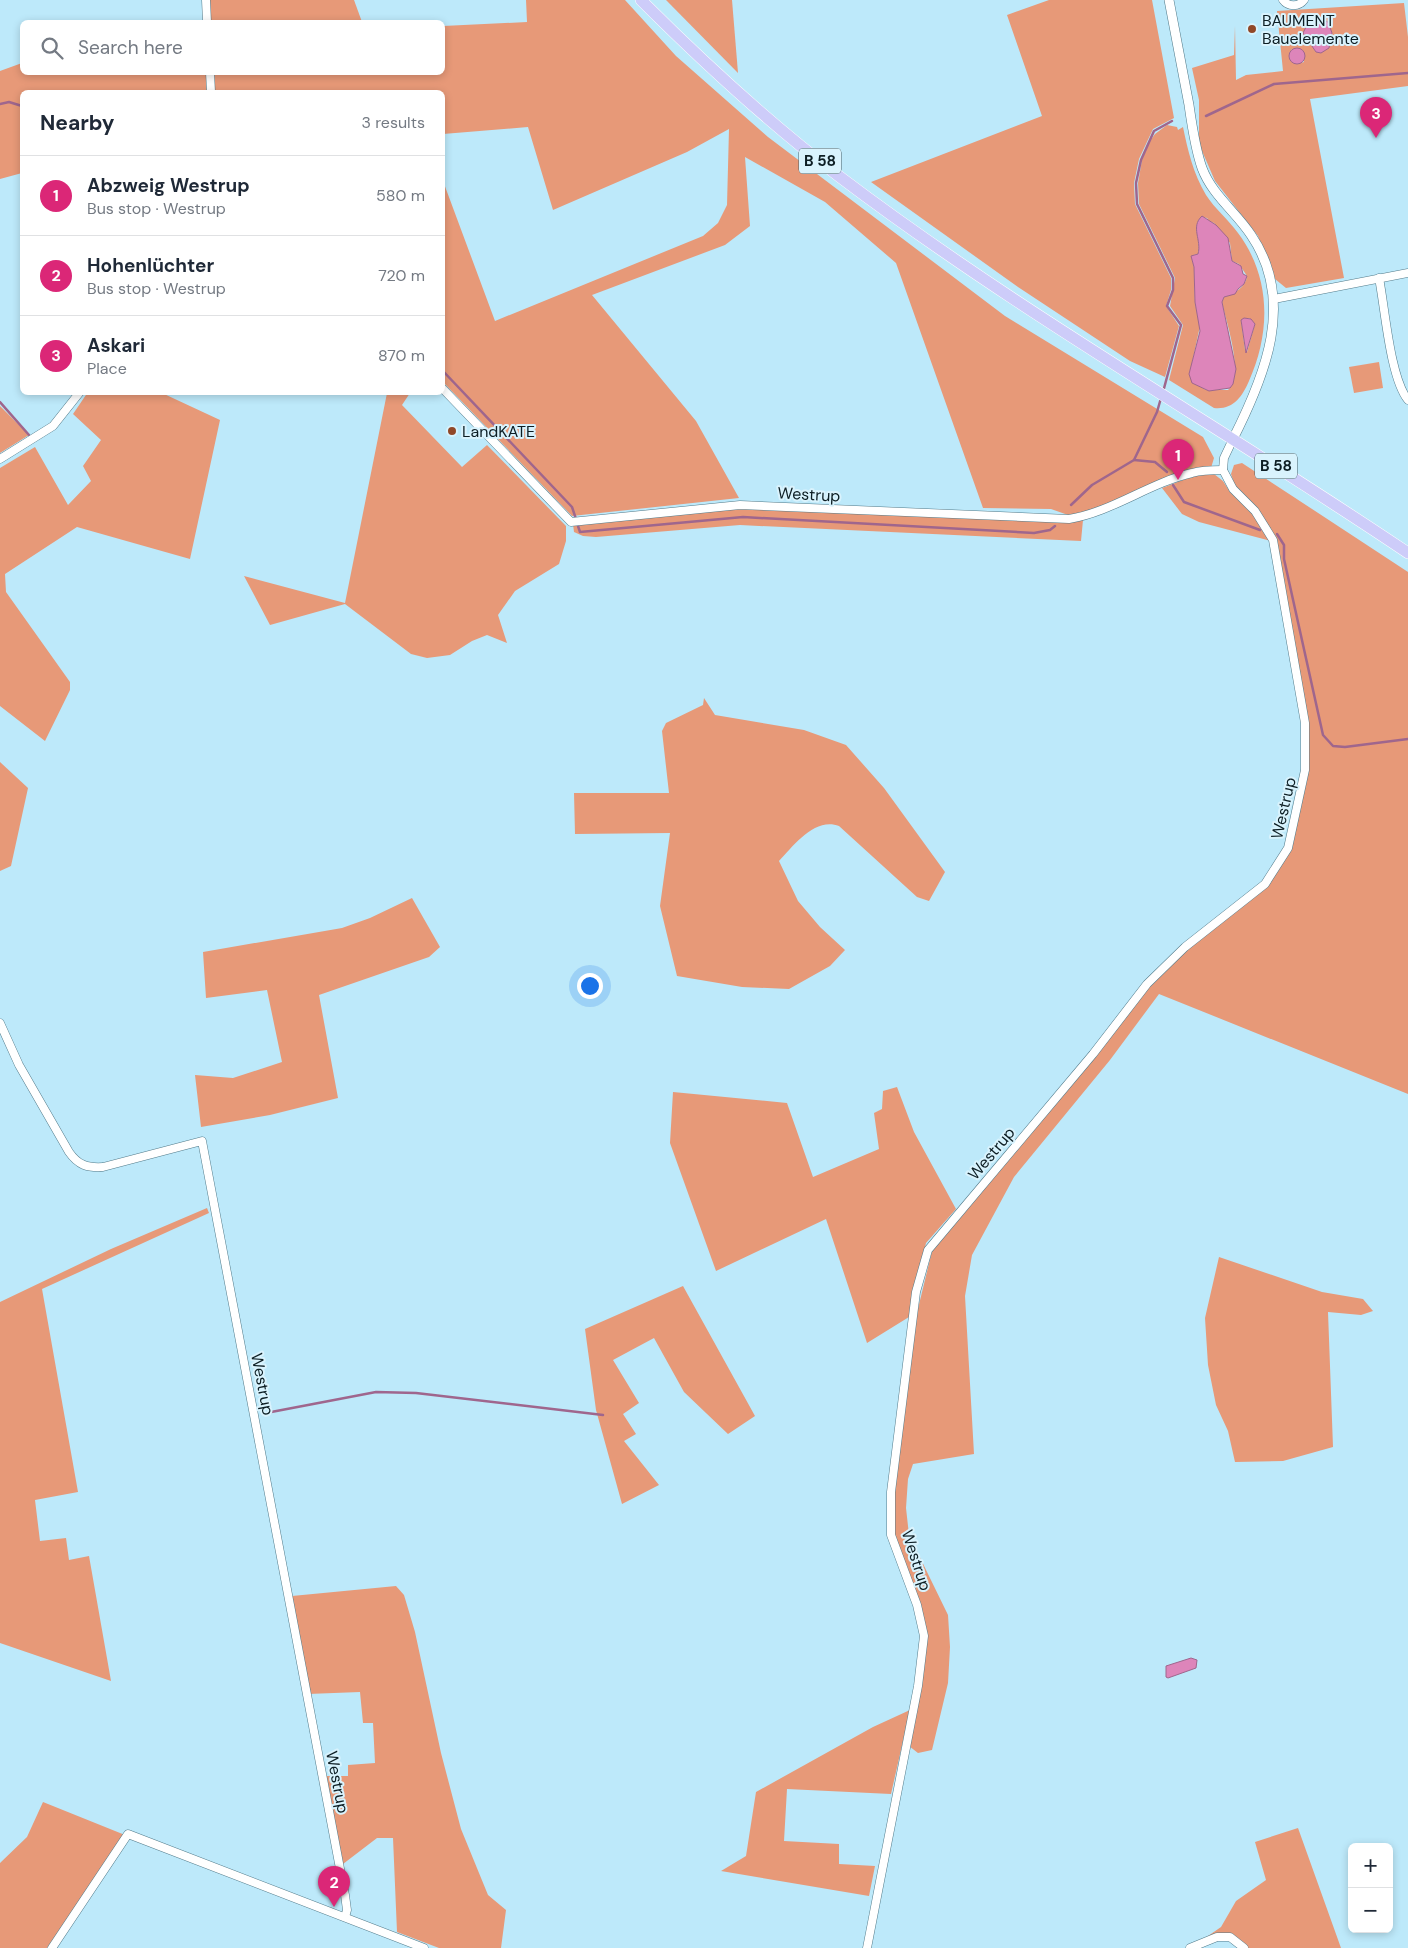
<!DOCTYPE html>
<html lang="en">
<head>
<meta charset="utf-8">
<style>
  :root { --surface:#fff; --page:#f2f2f3; --text:#1f2937; --muted:#747a83; --line:#e0e1e3; --accent:#db2777 }
  body { margin:0; font-family:"DM Sans",sans-serif; background:var(--page); color:var(--text) }
  .controls { position:absolute; right:15px; bottom:15px; display:grid; overflow:hidden; border-radius:8px; box-shadow:0 2px 8px #0003 }
  .controls button { width:45px; height:45px; display:grid; place-items:center; padding:0; border:0; border-bottom:1px solid var(--line); background:var(--surface); color:var(--text); font:25px sans-serif }
  .you { position:absolute; left:589px; top:985px; width:18px; height:18px; margin:-12px; border:4px solid #fff; border-radius:50%; background:#1a73e8; box-shadow:0 0 0 8px #1a73e833 }
  .badge { display:grid; place-items:center; width:32px; height:32px; border-radius:50%; background:var(--accent); color:#fff; font-size:16px; font-weight:700 }
  .pin { position:absolute; translate:-50% -41px; filter:drop-shadow(0 1px 2px #0008) }
  .pin::after { content:''; position:absolute; top:26px; width:18px; height:15px; background:inherit; clip-path:polygon(0 0,100% 0,50% 100%) }
  .list { margin:0; padding:0; list-style:none }
  h2 { display:flex; justify-content:space-between; align-items:center; height:65px; margin:0; padding:0 20px; font-size:21px }
  h2 small { font-size:16px; font-weight:400; color:var(--muted) }
  .list li { display:grid; grid-template-columns:32px 1fr auto; gap:15px; align-items:center; box-sizing:border-box; height:80px; padding:0 20px; border-top:1px solid var(--line) }
  .list b { display:block; font-size:19px; white-space:nowrap }
  .list p { margin:0; font-size:16px; white-space:nowrap; color:var(--muted) }
  .list em { font-size:16px; font-style:normal; color:var(--muted) }
  .icon { flex:none; width:28px; height:28px; fill:none; stroke:currentColor; stroke-width:2; stroke-linecap:round; stroke-linejoin:round }
  .map { position:relative; flex:none; width:1408px; height:1948px; overflow:hidden }
  .search { position:absolute; background:var(--surface); box-shadow:0 2px 8px #0003; left:20px; top:20px; width:425px; height:55px; display:flex; align-items:center; gap:12px; box-sizing:border-box; padding:0 18px; border-radius:8px; color:var(--muted); font-size:19px }
  .panel { position:absolute; background:var(--surface); box-shadow:0 2px 8px #0003; left:20px; top:90px; width:425px; height:305px; border-radius:8px }
  .map>svg:first-child { display:block }
  .green { fill:#e79978; fill-rule:evenodd }
  .water { fill:#dd85ba; stroke:#9f668d }
  .lines { fill:none; stroke-linecap:round; stroke-linejoin:round }
  .stream { stroke:#9f668d; stroke-width:2.5 }
  .minor-casing { stroke:#527b8a; stroke-width:9 }
  .tertiary-casing { stroke:#527b8a; stroke-width:10 }
  .primary-casing { stroke:#fff; stroke-width:12 }
  .minor { stroke:#fff; stroke-width:8 }
  .tertiary { stroke:#fff; stroke-width:9 }
  .primary { stroke:#cdccf9; stroke-width:11 }
  .poi-dot { fill:#904727; stroke:#d9f3fd; stroke-width:2 }
  .labels { text-anchor:middle; stroke-width:4; stroke-linejoin:round; paint-order:stroke }
  .shield { fill:#d9f3fd; stroke:#4a5e65; stroke-width:1 }
  .shield-label { font-size:15px; font-weight:bold; fill:#0d1e24 }
  .poi-label { font-size:16px; fill:#0d1e24; stroke:#d9f3fd; text-anchor:start }
  .street-label { font-size:16px; fill:#0d1e24; stroke:#d9f3fd }
</style>
</head>
<body>
<div class="map">
<svg width="1408" height="1948" viewBox="0 0 1408 1948">
  <rect width="100%" height="100%" fill="#bde9fa"/>
  <g class="green">
    <polygon points="207,0 354,0 362,22 208,22"/>
    <polygon points="526,0 625,0 676,56 768,137 1005,316 1203,437 1214,458 1211,468 1088,512 1068,515 1051,509 983,508 896,263 825,202 745,157 750,226 725,245 592,295 696,421 739,498 572,516 443,382 443,181 495,321 703,236 718,223 727,205 729,129 687,152 553,210 528,127 443,134 442,92 213,92 212,73 442,72 443,26 527,22"/>
    <polygon points="666,0 732,0 738,73"/>
    <polygon points="1049,0 1152,0 1174,118 1153,129 1139,159 1134,183 1135,204 1171,278 1171,290 1166,306 1179,326 1165,377 1130,361 1018,287 871,182 1042,116 1007,15"/>
    <path d="M1404,3l4,34v49l-98,13 34,179 -58,10 -11,-9 -17,-43 -43,-55 -16,-37v-44l-7,-32 42,-13 1,-29 1,54 10,-5 37,-4 -6,-60zM1322,17l6,5 -12,30 -2,-3zM1298,49l4,1 2,12 -7,2 -8,-6v-4l3,-5z"/>
    <polygon points="22,63 22,72 206,73 207,92 22,92 22,173 0,179 0,71"/>
    <path d="M1167,125l10,2 1,3 5,-3c5,24 10,46 23,68 9,14 22,24 32,38 33,44 33,99 11,148 -7,16 -16,29 -35,27l-45,-28 14,-55 -13,-19 5,-28 -36,-74 -1,-21 4,-23 8,-19 5,-7zM1201,217l6,1 2,3 5,2 16,20 2,18 7,3 8,12c-1,11 -13,18 -23,21l-2,5c4,20 23,73 6,88h-22l-12,-7 -2,-20 8,-37 -5,-23 -1,-36 -2,-8 2,-4 4,-1c4,-13 -7,-26 3,-37zM1249,318l6,6 -8,28 -2,-2 -4,-30z"/>
    <polygon points="1379,362 1383,388 1354,393 1349,367"/>
    <polygon points="88,392 162,393 220,420 190,559 77,527 5,574 6,592 70,682 70,690 45,741 0,706 0,468 35,447 68,505 91,481 83,466 101,440 73,414"/>
    <polygon points="387,393 410,393 402,405 462,467 487,445 566,526 566,541 559,564 515,591 498,615 507,643 487,635 472,641 450,655 427,658 411,654 345,604 270,625 244,576 345,603"/>
    <polygon points="0,406 29,435 0,453"/>
    <polygon points="1242,463 1408,572 1408,1094 1159,994 1110,1060 1014,1177 972,1255 965,1296 974,1454 913,1464 908,1479 906,1508 909,1535 948,1615 950,1647 948,1683 932,1750 918,1753 909,1746 926,1635 893,1534 893,1493 915,1321 933,1247 1148,987 1187,949 1267,885 1292,848 1309,770 1307,723 1275,540 1258,509 1235,486 1231,474 1234,465"/>
    <polygon points="1214,474 1223,481 1230,492 1253,512 1271,541 1199,522 1182,514 1162,488 1196,475"/>
    <polygon points="741,506 1069,522 1083,520 1081,541 740,525 596,537 583,536 574,532 573,524"/>
    <path d="M704,698l11,17 89,15 42,15 38,43 61,84 -16,29 -12,-4 -78,-71c-24,-9 -45,19 -60,35l19,40 22,26 25,23 -15,16 -41,23 -47,-2 -65,-11 -17,-70 10,-73 -95,1 -1,-41h95l-7,-62 4,-8 37,-18z"/>
    <polygon points="0,762 28,788 11,866 0,871"/>
    <polygon points="412,898 440,947 429,957 319,995 338,1098 270,1115 201,1127 195,1075 233,1078 282,1062 267,990 206,998 203,952 342,928 370,918"/>
    <polygon points="897,1087 914,1132 956,1209 926,1243 909,1317 867,1343 826,1219 716,1271 670,1143 673,1092 787,1103 813,1177 879,1149 874,1113 882,1109 883,1091"/>
    <polygon points="207,1208 209,1213 42,1289 78,1492 35,1500 40,1541 66,1538 69,1560 89,1556 111,1681 0,1643 0,1302 111,1249"/>
    <polygon points="1219,1257 1322,1292 1363,1299 1373,1311 1361,1315 1328,1312 1333,1447 1283,1461 1235,1462 1228,1431 1216,1405 1208,1365 1205,1318"/>
    <polygon points="683,1286 755,1416 728,1434 684,1392 654,1338 613,1360 639,1403 623,1414 636,1434 624,1441 659,1485 622,1504 596,1410 585,1329"/>
    <polygon points="396,1586 404,1595 415,1632 441,1753 461,1829 488,1895 506,1910 501,1948 439,1948 397,1932 393,1838 377,1838 343,1864 324,1776 348,1776 348,1765 375,1763 373,1723 363,1723 360,1692 308,1694 292,1596"/>
    <polygon points="910,1710 891,1794 787,1789 784,1841 839,1844 839,1864 875,1866 869,1896 721,1871 746,1856 756,1792 873,1727"/>
    <polygon points="43,1802 125,1835 47,1948 0,1948 0,1863 27,1837"/>
    <polygon points="1298,1828 1341,1948 1248,1948 1231,1934 1208,1936 1221,1927 1236,1901 1266,1880 1255,1842"/>
  </g>
  <g class="water">
    <polygon points="1318,17 1328,22 1332,33 1329,48 1321,53 1316,52 1303,33 1308,23"/>
    <circle cx="1297" cy="56" r="8"/>
    <path d="M1202,216l14,9 12,13 4,23 9,5 2,8 4,2 -3,8 -6,5 -3,5 -11,3 -2,5 14,67 -3,15 -3,4 -21,3 -17,-8 -3,-9 11,-43 -5,-29 -1,-35 -3,-11 7,-2c4,-14 -8,-27 4,-38z"/>
    <polygon points="1244,318 1251,319 1255,324 1246,353 1241,320"/>
    <polygon points="1191,1658 1197,1660 1196,1668 1168,1678 1166,1677 1166,1666"/>
  </g>
  <g class="lines">
    <g class="stream">
      <polyline points="0,104 9,102 22,106"/>
      <polyline points="1206,116 1274,84 1408,73"/>
      <polyline points="442,370 572,507 576,519"/>
      <polyline points="1163,392 1181,325 1167,306 1173,290 1173,278 1137,204 1136,183 1141,160 1154,131 1172,121"/>
      <polyline points="0,402 29,435"/>
      <polyline points="1134,460 1155,462 1167,472"/>
      <polyline points="1173,485 1184,502 1260,530"/>
      <polyline points="1071,505 1092,485 1134,460 1157,412 1161,398"/>
      <polyline points="577,523 580,532 743,517 1034,533 1050,530 1055,526"/>
      <polyline points="1277,534 1284,545 1284,559 1323,735 1333,746 1345,747 1408,739"/>
      <polyline points="266,1413 376,1392 416,1393 603,1415"/>
    </g>
    <defs>
      <g id="minor">
        <polyline points="206,0 207,22"/>
        <path d="M1283,0c5,7 16,7 21,0"/>
        <polyline points="210,72 211,92"/>
        <path d="M1379,278c6,30 11,100 29,122"/>
        <polyline points="1274,299 1408,273"/>
        <path d="M442,388l129,134 169,-17 329,14c43,-7 80,-36 123,-46 10,-3 21,-3 31,-3"/>
        <polyline points="0,459 53,426 80,392"/>
        <path d="M0,1023l19,42 50,87c9,13 18,16 34,15l99,-26 143,754 2,15 -2,7"/>
        <polyline points="52,1948 128,1834 424,1948"/>
        <polyline points="867,1948 918,1686 924,1636 917,1605 891,1535 891,1492 916,1292 928,1250 1093,1054 1147,984 1185,947 1265,884 1288,848 1305,770 1305,723 1273,540 1255,511 1233,489 1223,470 1224,458 1233,439"/>
        <polyline points="1190,1948 1217,1937 1230,1937 1244,1948"/>
      </g>
      <path id="tertiary" d="M1169,0c7,35 13,70 20,105 3,21 6,43 13,63 10,27 34,44 49,67 45,66 14,141 -18,204"/>
      <path id="primary" d="M641,0c63,63 128,123 199,177 181,137 380,249 568,376"/>
    </defs>
    <use href="#minor" class="minor-casing"/>
    <use href="#tertiary" class="tertiary-casing"/>
    <use href="#primary" class="primary-casing"/>
    <use href="#minor" class="minor"/>
    <use href="#tertiary" class="tertiary"/>
    <use href="#primary" class="primary"/>
  </g>
  <g class="poi-dot">
    <circle cx="1252" cy="29" r="5"/>
    <circle cx="452" cy="431" r="5"/>
  </g>
  <g class="labels">
    <g class="shield">
      <rect x="799" y="148.5" width="42" height="25" rx="4"/>
      <rect x="1255" y="453.5" width="42" height="25" rx="4"/>
    </g>
    <g class="shield-label">
      <text x="820" y="166">B 58</text>
      <text x="1276" y="471">B 58</text>
    </g>
    <g class="poi-label">
      <text x="1262" y="26">BAUMENT<tspan x="1262" dy="18">Bauelemente</tspan></text>
      <text x="462" y="437">LandKATE</text>
    </g>
    <g class="street-label">
      <text transform="translate(809 494) rotate(3)" y="6">Westrup</text>
      <text transform="translate(1283 808) rotate(-77)" y="6">Westrup</text>
      <text transform="translate(991 1153) rotate(-50)" y="6">Westrup</text>
      <text transform="translate(263 1384) rotate(79)" y="6">Westrup</text>
      <text transform="translate(917 1560) rotate(72)" y="6">Westrup</text>
      <text transform="translate(338 1782) rotate(79)" y="6">Westrup</text>
    </g>
  </g>
</svg>
<div class="controls">
<button>+</button>
<button>−</button>
</div>
<div class="you"></div>
<div class="pin badge" style="left:1178px;top:480px">1</div>
<div class="pin badge" style="left:334px;top:1907px">2</div>
<div class="pin badge" style="left:1376px;top:138px">3</div>
<div class="search"><svg class="icon" aria-label="search" viewBox="0 0 24 24"><circle cx="10" cy="10" r="6"/><path d="M15 15l6 6"/></svg>Search here</div>
<section class="panel">
<h2>Nearby<small>3 results</small></h2>
<ul class="list">
<li><span class="badge">1</span><div><b>Abzweig Westrup</b><p>Bus stop · Westrup</p></div><em>580 m</em></li>
<li><span class="badge">2</span><div><b>Hohenlüchter</b><p>Bus stop · Westrup</p></div><em>720 m</em></li>
<li><span class="badge">3</span><div><b>Askari</b><p>Place</p></div><em>870 m</em></li>
</ul>
</section>
</div>
</body>
</html>
